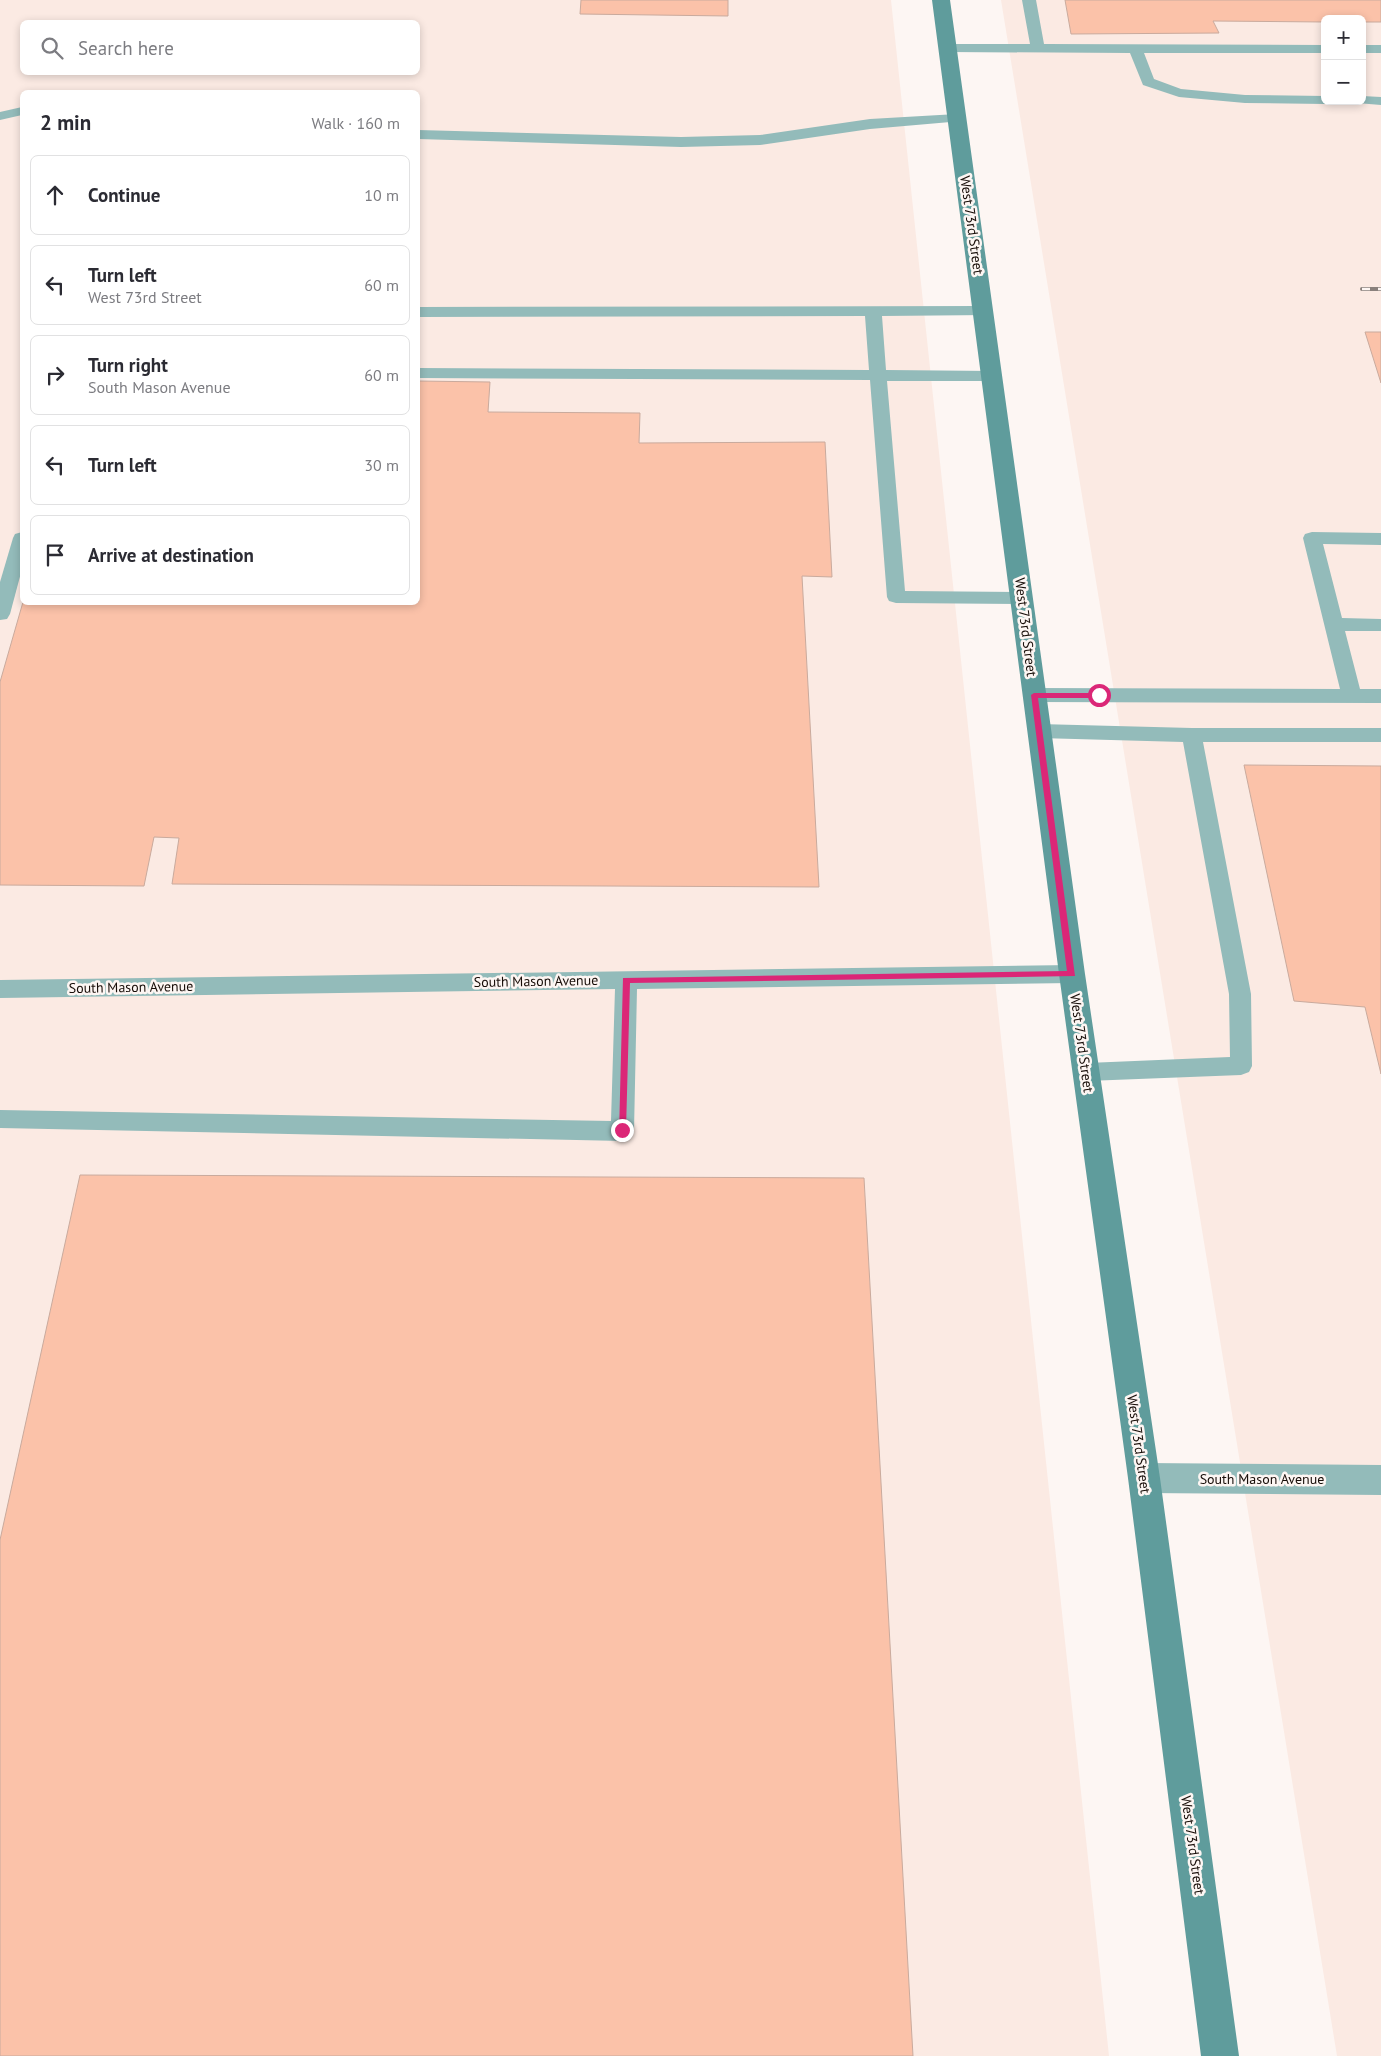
<!DOCTYPE html>
<html lang="en">
<head>
<meta charset="utf-8">
<style>
  :root { --surface:#fff; --page:#f2f2f3; --text:#2b2b33; --muted:#7c7c81; --line:#e1e1e2 }
  body { margin:0; font-family:"PT Sans",sans-serif; background:var(--page); color:var(--text) }
  .controls { position:absolute; right:15px; top:15px; display:grid; overflow:hidden; border-radius:8px; box-shadow:0 2px 8px #0003 }
  .controls button { width:45px; height:45px; display:grid; place-items:center; padding:0; border:0; border-bottom:1px solid var(--line); background:var(--surface); color:var(--text); font:25px sans-serif }
  .stop { position:absolute; width:15px; height:15px; margin:-11px; border:4px solid #db2777; border-radius:50%; background:#fff }
  .stop.end { background:#db2777; border-color:#fff; box-shadow:0 1px 5px #0008 }
  .list { margin:0; padding:0; list-style:none }
  h2 { display:flex; justify-content:space-between; align-items:center; height:65px; margin:0; padding:0 20px; font-size:21px }
  h2 small { font-size:16px; font-weight:400; color:var(--muted) }
  .list li { display:grid; grid-template-columns:32px 1fr auto; gap:15px; align-items:center; box-sizing:border-box; height:80px; margin:0 10px 10px; padding:0 10px; border:1px solid var(--line); border-radius:8px }
  .list b { display:block; font-size:19px; white-space:nowrap }
  .list p { margin:0; font-size:16px; white-space:nowrap; color:var(--muted) }
  .list em { font-size:16px; font-style:normal; color:var(--muted) }
  .icon { flex:none; width:28px; height:28px; fill:none; stroke:currentColor; stroke-width:2; stroke-linecap:round; stroke-linejoin:round }
  .map { position:relative; flex:none; width:1381px; height:2056px; overflow:hidden }
  .search { position:absolute; background:var(--surface); box-shadow:0 2px 8px #0003; left:20px; top:20px; width:400px; height:55px; display:flex; align-items:center; gap:12px; box-sizing:border-box; padding:0 18px; border-radius:8px; color:var(--muted); font-size:19px }
  .panel { position:absolute; background:var(--surface); box-shadow:0 2px 8px #0003; left:20px; top:90px; width:400px; height:515px; border-radius:8px }
  .map>svg:first-child { display:block }
  .built { fill:#fbeae3; fill-rule:evenodd }
  .building { fill:#fbc2a9; stroke:#c9aa9d }
  .lines { fill:none; stroke-linecap:round; stroke-linejoin:round }
  .lane { fill:#93bbba; fill-rule:evenodd }
  .street { fill:#93bbba; fill-rule:evenodd }
  .secondary { fill:#5f9c9c; fill-rule:evenodd }
  .rail-casing { stroke:#89807c; stroke-width:4 }
  .rail { stroke:#fdf6f3; stroke-width:2.5; stroke-dasharray:8; stroke-linecap:butt }
  .route { fill:#db2777 }
  .labels { text-anchor:middle; stroke-width:5; stroke-linejoin:round; paint-order:stroke }
  .street-label { font-size:14px; fill:#170d08; stroke:#fdf6f3 }
</style>
</head>
<body>
<div class="map">
<svg width="1381" height="2056" viewBox="0 0 1381 2056">
  <rect width="100%" height="100%" fill="#fdf6f3"/>
  <g class="built">
    <path d="M0,0h891l218,2056h-1109zM22,22h396v50h-396zM22,92h396v510h-396z"/>
    <path d="M1001,0h380v2056h-44zM1325,19h37v82h-37z"/>
  </g>
  <g class="building">
    <polygon points="581,0 728,0 728,16 580,14"/>
    <polygon points="1065,0 1381,0 1381,22 1362,22 1362,19 1325,19 1325,22 1213,21 1219,33 1071,34"/>
    <polygon points="1365,332 1381,332 1381,383"/>
    <polygon points="418,381 490,382 488,412 640,413 639,443 825,442 832,577 802,576 819,887 172,884 179,838 154,837 144,886 0,885 0,682 23,602 418,602"/>
    <polygon points="1244,765 1381,766 1381,1074 1365,1007 1294,1001"/>
    <polygon points="80,1175 864,1178 913,2056 0,2056 0,1540"/>
  </g>
  <g class="lines">
    <g class="lane">
      <polygon points="1022,0 1036,0 1044,44 1325,45 1325,53 1144,53 1154,79 1181,89 1245,95 1325,96 1325,101 1332,101 1325,104 1245,103 1179,97 1143,85 1130,53 948,52 943,51 941,48 943,45 948,44 1030,44"/>
      <rect x="1362" y="45" width="19" height="8"/>
      <polygon points="1362,96 1381,97 1381,105 1357,103 1355,101 1362,101"/>
      <polygon points="22,107 22,115 0,120 0,112"/>
      <polygon points="957,114 962,115 964,118 962,121 870,129 760,145 681,147 418,139 418,130 681,137 760,135 870,119"/>
      <polygon points="983,306 989,307 991,311 989,315 882,316 886,370 992,371 998,372 1001,376 998,380 992,381 887,381 905,591 1022,592 1029,594 1031,598 1029,602 1022,604 896,603 889,601 887,597 870,380 418,378 418,368 869,370 865,316 418,317 418,307"/>
      <polygon points="22,532 22,569 10,614 7,619 0,620 0,582 13,538 15,534"/>
      <polygon points="1312,532 1381,533 1381,545 1323,544 1342,618 1381,619 1381,631 1345,631 1360,689 1381,689 1381,703 1034,702 1027,700 1024,695 1027,690 1034,688 1340,689 1303,538 1305,534"/>
      <polygon points="1039,724 1192,728 1381,728 1381,742 1203,742 1251,994 1252,1066 1249,1072 1241,1075 1087,1081 1079,1078 1076,1072 1079,1066 1087,1063 1230,1057 1229,994 1183,742 1039,738 1032,736 1029,731 1032,726"/>
      <polygon points="1072,965 1080,968 1083,974 1080,980 1072,983 637,989 634,1131 630,1138 622,1141 0,1128 0,1110 611,1121 615,989 0,998 0,980"/>
    </g>
    <polygon class="street" points="1144,1463 1381,1465 1381,1495 1144,1493 1133,1488 1128,1478 1133,1468"/>
    <polygon class="secondary" points="932,0 950,0 1085,974 1160,1478 1239,2056 1201,2056 1128,1478 1059,974"/>
    <defs>
      <polyline id="rail" points="1362,289 1381,289"/>
    </defs>
    <use href="#rail" class="rail-casing"/>
    <use href="#rail" class="rail"/>
  </g>
  <polygon class="route" points="1034,693 1099,693 1102,695 1099,698 1038,698 1075,976 630,983 626,1130 622,1134 619,1133 623,978 1067,971 1031,695"/>
  <g class="labels">
    <g class="street-label">
      <text transform="translate(972 225) rotate(82)" y="5">West 73rd Street</text>
      <text transform="translate(1026 627) rotate(83)" y="5">West 73rd Street</text>
      <text transform="translate(536 981) rotate(-1)" y="5">South Mason Avenue</text>
      <text transform="translate(131 987) rotate(-1)" y="5">South Mason Avenue</text>
      <text transform="translate(1082 1043) rotate(82)" y="5">West 73rd Street</text>
      <text transform="translate(1139 1444) rotate(82)" y="5">West 73rd Street</text>
      <text x="1262" y="1484">South Mason Avenue</text>
      <text transform="translate(1193 1845) rotate(82)" y="5">West 73rd Street</text>
    </g>
  </g>
</svg>
<div class="controls">
<button>+</button>
<button>−</button>
</div>
<div class="stop" style="left:1099px;top:695px"></div>
<div class="stop end" style="left:622px;top:1130px"></div>
<div class="search"><svg class="icon" aria-label="search" viewBox="0 0 24 24"><circle cx="10" cy="10" r="6"/><path d="M15 15l6 6"/></svg>Search here</div>
<section class="panel">
<h2>2 min<small>Walk · 160 m</small></h2>
<ul class="list">
<li><svg class="icon" aria-label="ahead" viewBox="0 0 24 24"><path d="M12 20V5M6 11l6-6 6 6"/></svg><div><b>Continue</b></div><em>10 m</em></li>
<li><svg class="icon" aria-label="left" viewBox="0 0 24 24"><path d="M17 20v-9H6M10 6l-5 5 5 5"/></svg><div><b>Turn left</b><p>West 73rd Street</p></div><em>60 m</em></li>
<li><svg class="icon" aria-label="right" viewBox="0 0 24 24"><path d="M7 20v-9h11M14 6l5 5-5 5"/></svg><div><b>Turn right</b><p>South Mason Avenue</p></div><em>60 m</em></li>
<li><svg class="icon" aria-label="left" viewBox="0 0 24 24"><path d="M17 20v-9H6M10 6l-5 5 5 5"/></svg><div><b>Turn left</b></div><em>30 m</em></li>
<li><svg class="icon" aria-label="arrive" viewBox="0 0 24 24"><path d="M6 21V4h12l-3 4 3 4H6"/></svg><div><b>Arrive at destination</b></div></li>
</ul>
</section>
</div>
</body>
</html>
